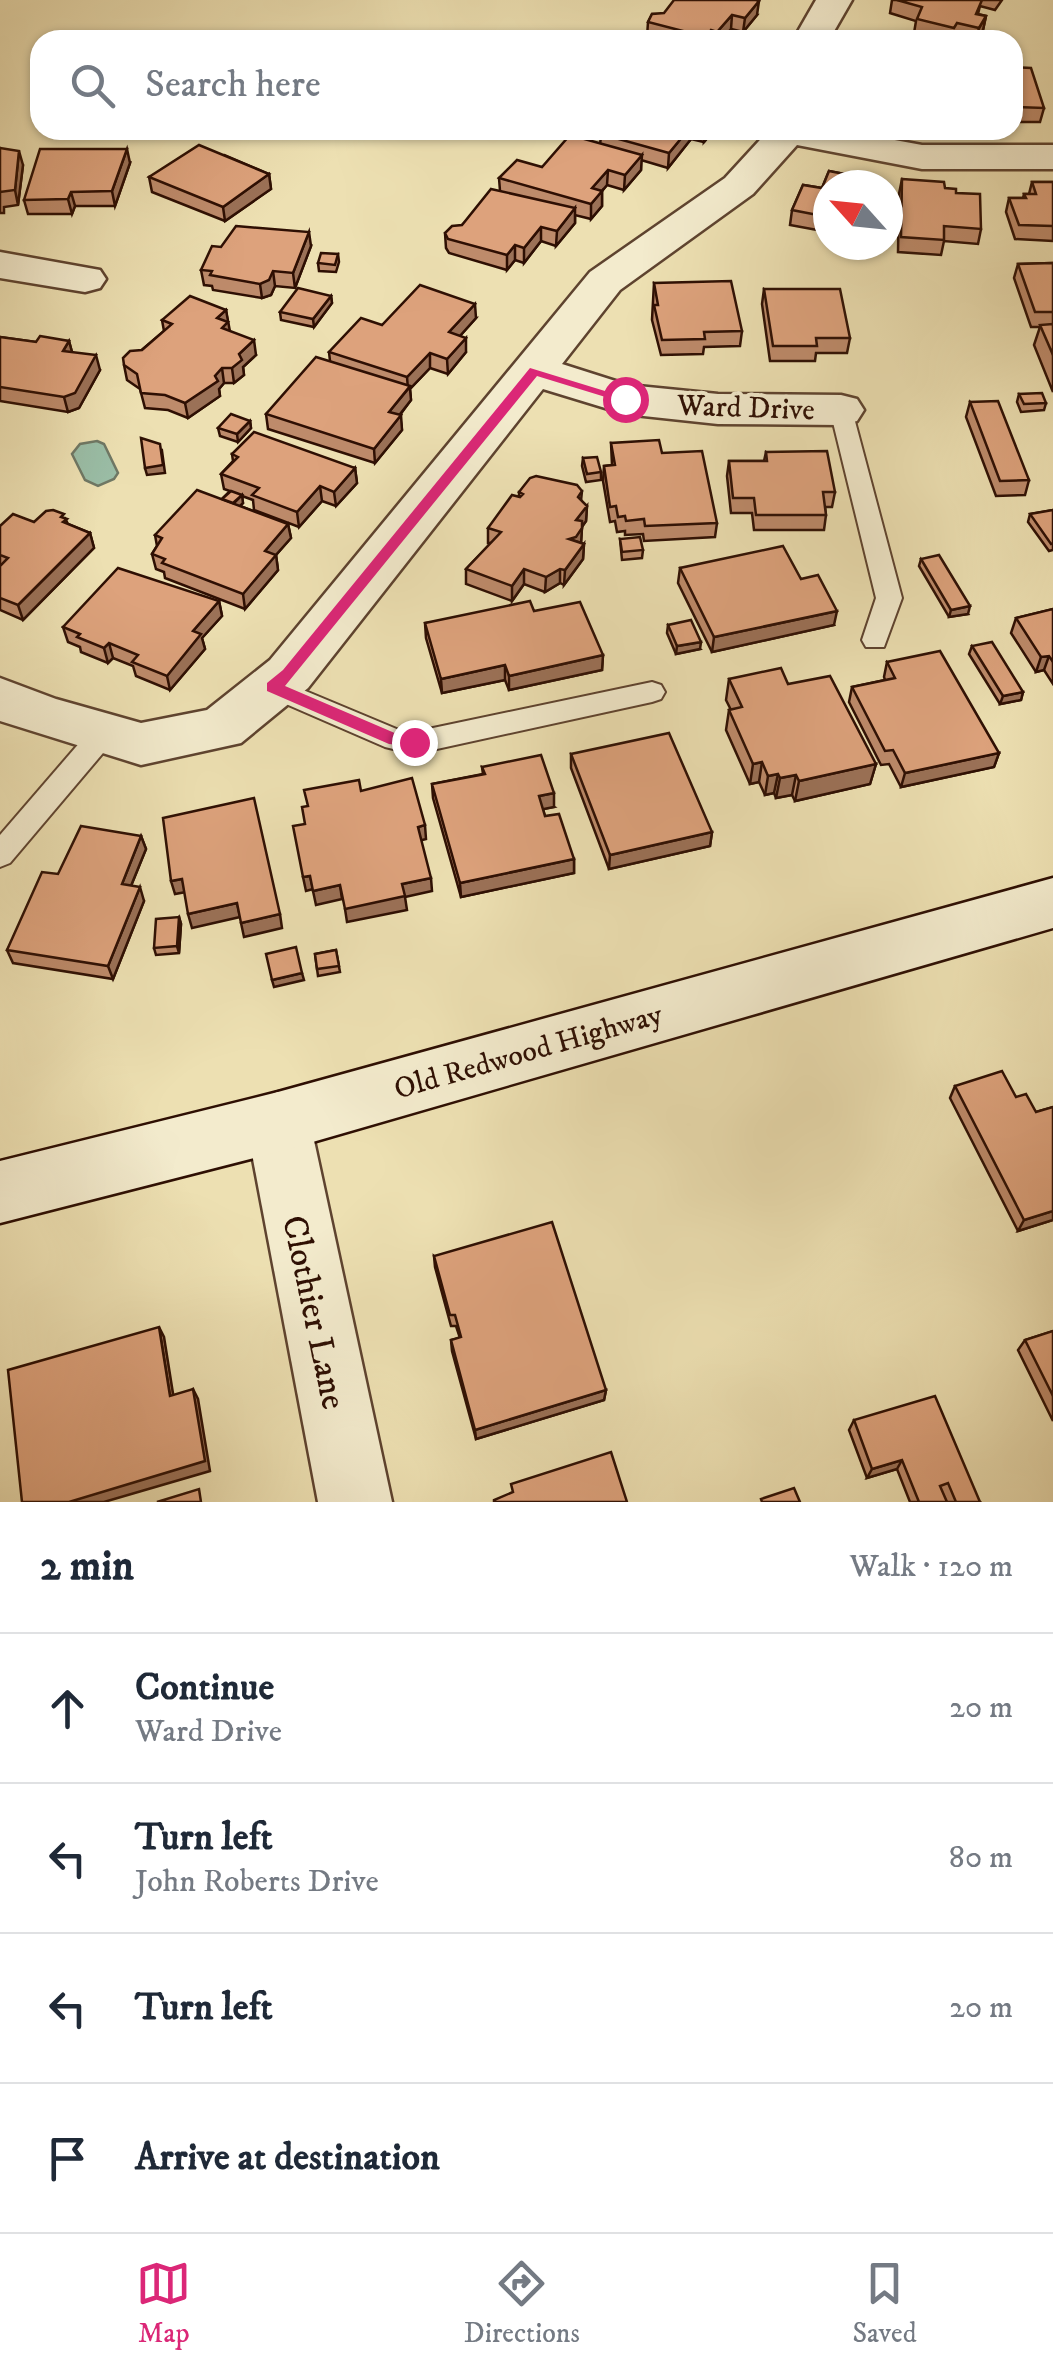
<!DOCTYPE html>
<html lang="en">
<head>
<meta charset="utf-8">
<style>
  :root { --surface:#fff; --page:#f6f6f7; --text:#1f2937; --muted:#747a83; --line:#e0e1e3; --accent:#db2777 }
  body { margin:0; font-family:"IM FELL DW Pica",serif; background:var(--page); color:var(--text) }
  .compass { position:absolute; left:813px; top:170px; width:90px; height:90px; border-radius:50%; background:var(--surface); box-shadow:0 2px 8px #0004; rotate:297deg }
  .stop { position:absolute; width:30px; height:30px; margin:-22px; border:8px solid #db2777; border-radius:50%; background:#fff }
  .stop.end { background:#db2777; border-color:#fff; box-shadow:0 2px 10px #0008 }
  .list { margin:0; padding:0; list-style:none }
  h2 { display:flex; justify-content:space-between; align-items:center; height:130px; margin:0; padding:0 40px; font-size:42px }
  h2 small { font-size:32px; font-weight:400; color:var(--muted) }
  .list li { display:grid; grid-template-columns:65px 1fr auto; gap:30px; align-items:center; box-sizing:border-box; height:150px; padding:0 40px; border-top:2px solid var(--line) }
  .list b { display:block; font-size:38px; white-space:nowrap }
  .list p { margin:0; font-size:32px; white-space:nowrap; color:var(--muted) }
  .list em { font-size:32px; font-style:normal; color:var(--muted) }
  .icon { flex:none; width:55px; height:55px; fill:none; stroke:currentColor; stroke-width:2; stroke-linecap:round; stroke-linejoin:round }
  .map { position:relative; flex:none; width:1053px; height:1502px; overflow:hidden }
  .search { position:absolute; background:var(--surface); box-shadow:0 2px 8px #0004; left:30px; right:30px; top:30px; height:110px; display:flex; align-items:center; gap:25px; box-sizing:border-box; padding:0 35px; border-radius:30px; color:var(--muted); font-size:38px }
  .sheet { height:730px; background:var(--surface) }
  nav { display:flex; justify-content:space-around; align-items:center; box-sizing:border-box; height:140px; border-top:2px solid var(--line); background:var(--surface); font-size:28px; color:var(--muted) }
  nav a { display:grid; justify-items:center; gap:5px }
  nav .on { color:var(--accent) }
  .map>svg:first-child { display:block }
  .water { fill:#9abea7; stroke:#6f7865; stroke-width:2.5 }
  .lines { fill:none; stroke-linecap:round; stroke-linejoin:round }
  .service-casing { stroke:#5e432f; stroke-width:4 }
  .minor-casing { stroke:#5e432f; stroke-width:5 }
  .secondary-casing { stroke:#2e0f03; stroke-width:5 }
  .service { fill:#f3ebcd; fill-rule:evenodd }
  .minor { fill:#f3ebcd; fill-rule:evenodd }
  .secondary { fill:#f3ebcd; fill-rule:evenodd }
  .wall { fill:#be8b6b; stroke:#2e0f03; stroke-width:2.5 }
  .shaded-wall { fill:#9b7157; stroke:#2e0f03; stroke-width:2.5 }
  .building { fill:#dda27c; stroke:#2e0f03; stroke-width:2.5 }
  .route { fill:#db2777 }
  .labels { text-anchor:middle; stroke-width:8; stroke-linejoin:round; paint-order:stroke }
  .street-label { font-size:30px; fill:#2e0f03; stroke:#f3ebcd }
  .near-street-label { font-size:35px; fill:#2e0f03; stroke:#f3ebcd }
</style>
</head>
<body>
<div class="map">
<svg width="1053" height="1502" viewBox="0 0 1053 1502">
  <rect width="100%" height="100%" fill="#ede0b2"/>
  <filter id="stains"><feTurbulence type="fractalNoise" baseFrequency=".002" numOctaves="4"/><feColorMatrix values="0 0 0 0 .2 0 0 0 0 .09 0 0 0 0 .02 0 0 0 .5 -.17"/></filter>
  <radialGradient id="worn" r=".72"><stop offset=".6" stop-color="#630" stop-opacity="0"/><stop offset="1" stop-color="#630" stop-opacity=".3"/></radialGradient>
  <polygon class="water" points="97,441 104,444 118,473 114,479 98,486 85,480 72,454 80,444"/>
  <g class="lines">
    <defs>
      <g id="service">
        <polygon points="841,403 852,410 902,598 884,647 866,647 862,640 876,598 830,410"/>
        <polygon points="272,677 399,730 414,732 652,682 661,685 665,692 661,699 652,702 414,754 385,747 263,694 259,687 263,680"/>
        <polygon points="104,722 114,726 118,733 114,740 10,863 0,867 0,835 94,726"/>
      </g>
      <g id="minor">
        <polygon points="816,0 852,0 829,40 793,40"/>
        <polygon points="769,130 840,130 922,145 1053,145 1053,169 922,169 797,145 753,194 620,290 562,364 628,385 718,394 841,395 857,399 864,410 857,421 841,425 718,424 625,414 543,389 308,688 241,743 141,765 0,721 0,678 56,699 141,723 207,710 270,660 590,272 725,178"/>
        <polygon points="0,252 100,270 106,279 100,288 85,292 0,278"/>
        <polygon points="278,1092 301,1101 310,1122 392,1502 318,1502 246,1122 255,1101"/>
      </g>
      <polygon id="secondary" points="1053,878 1053,928 278,1152 0,1223 0,1161 278,1092"/>
    </defs>
    <use href="#service" class="service-casing"/>
    <use href="#minor" class="minor-casing"/>
    <use href="#secondary" class="secondary-casing"/>
    <use href="#service" class="service"/>
    <use href="#minor" class="minor"/>
    <use href="#secondary" class="secondary"/>
  </g>
  <g class="wall">
    <polygon points="892,0 1002,0 995,10 980,6 978,14 986,16 983,30 977,40 967,40 954,37 952,40 942,40 914,33 916,21 890,13"/>
    <polygon points="652,14 757,15 743,32 731,29 721,40 660,40 647,37 648,22"/>
    <polygon points="1013,67 1044,108 1040,122 1013,122"/>
    <polygon points="58,130 96,130 89,137 58,132"/>
    <polygon points="602,130 714,130 704,142 691,139 668,168 641,160 641,170 624,190 607,185 602,191 602,206 591,219 575,215 575,223 556,246 541,241 524,263 515,260 507,270 449,253 446,248 445,233 462,225 500,191 499,178 542,167 600,144"/>
    <polygon points="0,148 23,165 18,205 4,207 4,213 0,213"/>
    <polygon points="224,155 269,174 271,189 225,221 152,192 149,177"/>
    <polygon points="130,163 115,206 75,206 72,214 28,214 24,200"/>
    <polygon points="829,171 875,180 874,185 828,185 828,232 790,225 792,210 803,185 822,188"/>
    <polygon points="902,179 945,188 956,193 981,229 978,244 944,241 941,255 898,252 899,194"/>
    <polygon points="1032,182 1053,182 1053,241 1015,239 1006,212 1009,198 1023,198 1024,194 1029,194"/>
    <polygon points="311,246 295,288 275,286 271,295 262,298 213,290 212,286 204,285 201,270"/>
    <polygon points="338,254 339,262 336,272 319,271 318,263"/>
    <polygon points="1053,263 1053,392 1034,345 1040,327 1031,327 1014,278 1018,264"/>
    <polygon points="654,283 742,331 740,346 704,347 703,354 661,355 652,320"/>
    <polygon points="764,289 850,338 847,353 816,353 815,361 770,361 762,304"/>
    <polygon points="331,296 332,303 314,327 281,320 280,312"/>
    <polygon points="226,310 229,331 256,355 243,367 244,375 234,383 224,383 219,389 220,396 188,418 168,410 145,408 140,389 127,380 124,365 164,331 162,320"/>
    <polygon points="476,318 460,336 466,352 448,374 430,368 410,389 411,400 400,415 402,430 375,463 268,429 266,414 330,361 329,352 382,325"/>
    <polygon points="0,337 36,342 69,341 72,352 100,370 79,408 68,412 0,401"/>
    <polygon points="1019,394 1046,403 1044,410 1021,412 1017,402"/>
    <polygon points="970,402 1029,480 1025,495 996,496 966,417"/>
    <polygon points="250,421 251,428 238,442 220,436 218,428"/>
    <polygon points="611,443 662,453 717,523 715,537 644,541 643,534 625,535 625,531 617,532 615,521 610,522 603,481 604,466 612,465"/>
    <polygon points="766,452 835,492 832,507 825,507 826,515 824,530 754,530 752,513 731,513 727,476 729,461 764,461"/>
    <polygon points="232,454 355,468 357,483 336,506 322,501 299,527 254,510 253,500 242,496 243,503 240,506 288,524 291,538 276,555 278,570 245,609 165,578 164,572 156,569 152,554 157,546 155,535 222,499 230,491 224,489 221,474 233,461"/>
    <polygon points="583,458 601,472 601,480 586,482 582,466"/>
    <polygon points="582,491 581,501 587,506 586,521 582,527 581,543 584,544 583,559 564,585 560,583 545,592 524,584 512,601 466,584 466,569 491,543 488,543 488,528 519,497 519,492"/>
    <polygon points="1053,510 1053,550 1049,551 1028,522 1030,514"/>
    <polygon points="65,518 68,524 90,533 94,548 23,620 0,610 0,526"/>
    <polygon points="620,539 643,550 642,558 622,560"/>
    <polygon points="921,559 968,614 949,617 919,566"/>
    <polygon points="680,568 801,579 834,625 712,652 678,583"/>
    <polygon points="219,601 222,616 202,638 205,649 170,690 136,676 133,666 113,658 108,663 81,652 80,647 68,642 63,627"/>
    <polygon points="1053,609 1053,684 1044,670 1036,672 1011,633 1016,618"/>
    <polygon points="534,611 603,655 602,670 509,690 505,680 442,693 426,638 425,623"/>
    <polygon points="668,625 700,649 676,654 667,633"/>
    <polygon points="972,646 1023,692 1021,700 1000,704 969,654"/>
    <polygon points="887,662 999,753 994,767 901,787 889,764 881,765 849,702 852,687 885,680 884,677"/>
    <polygon points="729,679 788,684 876,764 870,784 795,801 792,795 776,798 774,793 765,795 759,782 750,784 726,730 729,710 731,710 726,700"/>
    <polygon points="571,754 712,832 710,846 609,869 571,768"/>
    <polygon points="482,767 554,807 543,809 545,816 574,859 574,873 461,897 433,798 432,784 483,774"/>
    <polygon points="141,836 146,849 131,886 144,901 113,979 13,963 7,950 58,874"/>
    <polygon points="179,917 181,924 179,953 156,955 154,948"/>
    <polygon points="336,950 340,972 318,976 315,954"/>
    <polygon points="955,1086 1016,1097 1036,1112 1053,1107 1053,1220 1018,1231 950,1098"/>
    <polygon points="434,1256 606,1390 604,1400 476,1439 452,1351 451,1340 460,1338 456,1326 451,1326 435,1267"/>
    <polygon points="1053,1331 1053,1421 1018,1350 1025,1340"/>
    <polygon points="854,1420 980,1502 910,1502 897,1469 867,1478 849,1430"/>
  </g>
  <g class="shaded-wall">
    <polygon points="759,1 757,15 743,32 745,18"/>
    <polygon points="732,15 731,29 721,40 717,40 717,32"/>
    <polygon points="986,16 983,30 976,40 979,28"/>
    <polygon points="688,130 692,130 691,139 668,168 669,153"/>
    <polygon points="705,130 714,130 704,142"/>
    <polygon points="127,149 130,163 115,206 112,191"/>
    <polygon points="19,151 23,165 18,205 15,190"/>
    <polygon points="642,155 641,170 624,190 625,175"/>
    <polygon points="608,170 607,185 592,203 592,188"/>
    <polygon points="269,174 271,189 225,221 223,207"/>
    <polygon points="602,191 602,206 591,219 591,204"/>
    <polygon points="71,192 75,206 72,214 68,199"/>
    <polygon points="575,208 575,223 556,246 557,231"/>
    <polygon points="541,227 541,241 524,263 524,248"/>
    <polygon points="309,232 311,246 295,288 293,273"/>
    <polygon points="515,245 515,260 507,270 507,255"/>
    <polygon points="273,271 275,286 271,295 262,298 260,284"/>
    <polygon points="331,296 332,303 314,327 313,319"/>
    <polygon points="475,304 476,318 450,347 449,332"/>
    <polygon points="226,310 231,337 224,343 217,318"/>
    <polygon points="466,338 466,352 448,374 447,359"/>
    <polygon points="254,340 256,355 243,367 244,375 234,383 232,368 239,354"/>
    <polygon points="69,341 73,356 63,351"/>
    <polygon points="430,353 430,368 410,389 411,400 390,427 389,412 408,389 407,377"/>
    <polygon points="96,355 100,370 79,408 68,412 64,397"/>
    <polygon points="222,368 224,383 219,389 220,396 188,418 185,403"/>
    <polygon points="401,415 402,430 375,463 374,449"/>
    <polygon points="250,421 251,428 238,442 237,434"/>
    <polygon points="162,451 165,473 147,475 145,468"/>
    <polygon points="355,468 357,483 336,506 334,492"/>
    <polygon points="320,486 322,501 299,527 297,512"/>
    <polygon points="242,495 243,503 234,512 233,504"/>
    <polygon points="587,506 586,521 576,534 576,520"/>
    <polygon points="288,524 291,538 276,555 278,570 245,609 243,594 265,551"/>
    <polygon points="582,528 581,543 569,539"/>
    <polygon points="90,533 94,548 23,620 18,605"/>
    <polygon points="584,544 583,559 564,585 565,570"/>
    <polygon points="524,569 524,584 512,601 512,586"/>
    <polygon points="560,569 560,583 545,592 546,577"/>
    <polygon points="219,601 222,616 202,638 205,649 170,690 167,676 193,631"/>
    <polygon points="970,606 968,614 949,617 951,610"/>
    <polygon points="837,611 834,625 712,652 714,637"/>
    <polygon points="701,642 700,649 676,654 677,646"/>
    <polygon points="109,643 113,658 108,663 104,648"/>
    <polygon points="603,655 602,670 509,690 509,676"/>
    <polygon points="1049,656 1044,670 1036,672 1041,657"/>
    <polygon points="505,665 505,680 442,693 441,679"/>
    <polygon points="1023,692 1021,700 1000,704 1003,696"/>
    <polygon points="999,753 994,767 901,787 905,773"/>
    <polygon points="762,762 759,782 750,784 753,764"/>
    <polygon points="876,764 870,784 795,801 799,781"/>
    <polygon points="778,774 774,793 765,795 768,776"/>
    <polygon points="796,775 792,795 776,798 780,778"/>
    <polygon points="554,793 554,807 539,810 539,796"/>
    <polygon points="425,825 426,839 419,841 418,827"/>
    <polygon points="712,832 710,846 609,869 610,855"/>
    <polygon points="141,836 146,849 126,898 122,884"/>
    <polygon points="574,859 574,873 461,897 460,883"/>
    <polygon points="310,876 313,889 306,891 303,877"/>
    <polygon points="431,878 432,891 405,897 407,910 347,922 345,909 402,884"/>
    <polygon points="182,879 186,892 175,894 171,881"/>
    <polygon points="340,885 342,899 316,905 313,891"/>
    <polygon points="140,887 144,901 113,979 108,966"/>
    <polygon points="237,903 240,917 192,928 188,914"/>
    <polygon points="280,914 282,928 244,937 241,923"/>
    <polygon points="179,917 181,924 179,953 177,946"/>
    <polygon points="302,973 304,980 274,987 272,980"/>
    <polygon points="1053,1211 1053,1220 1018,1231 1024,1220"/>
    <polygon points="159,1327 164,1337 175,1406 170,1396"/>
    <polygon points="193,1389 198,1399 210,1471 104,1502 69,1502"/>
    <polygon points="606,1390 604,1400 476,1439 475,1430"/>
    <polygon points="902,1460 897,1469 867,1478 872,1469"/>
  </g>
  <g class="building">
    <polygon points="674,0 756,0 759,1 745,18 732,15 717,32 711,30 706,37 648,22 652,14 664,13"/>
    <polygon points="897,0 982,0 976,14 986,16 979,28 957,23 954,28 917,19 922,7"/>
    <polygon points="665,35 685,40 660,40"/>
    <polygon points="1013,67 1031,68 1044,108 1013,107"/>
    <polygon points="602,130 688,130 669,153 604,135 601,132"/>
    <polygon points="570,135 642,155 625,175 608,170 592,188 602,191 591,204 499,178 517,160 542,167"/>
    <polygon points="199,145 269,174 223,207 149,177"/>
    <polygon points="0,148 19,151 15,190 0,192"/>
    <polygon points="40,149 127,149 112,191 71,192 68,199 24,200"/>
    <polygon points="829,171 875,180 873,185 828,185 828,217 792,210 803,185 822,188"/>
    <polygon points="902,179 944,182 945,188 956,189 956,193 980,194 981,229 944,226 944,240 901,237"/>
    <polygon points="1032,182 1053,182 1053,226 1019,225 1009,198 1026,198 1024,194 1036,194"/>
    <polygon points="491,189 575,208 557,231 541,227 524,248 515,245 507,255 448,239 445,233 452,226 462,225"/>
    <polygon points="236,226 309,232 293,273 273,271 269,280 260,284 210,275 212,271 201,270 212,246 221,247"/>
    <polygon points="321,253 338,254 335,265 318,263"/>
    <polygon points="1053,263 1053,312 1035,312 1018,264"/>
    <polygon points="731,281 742,331 704,332 705,339 662,340 654,305 658,305 654,283"/>
    <polygon points="420,285 475,304 449,332 466,338 447,359 430,353 407,377 329,352 361,318 382,325"/>
    <polygon points="298,288 331,296 313,319 280,312"/>
    <polygon points="764,289 840,289 850,338 816,338 817,346 773,346"/>
    <polygon points="190,296 226,310 217,318 228,322 222,328 254,340 239,354 242,360 232,368 222,368 215,376 218,381 185,403 165,395 141,393 137,374 124,365 123,358 130,351 142,350 172,324 162,320"/>
    <polygon points="1053,324 1053,355 1040,325"/>
    <polygon points="40,336 69,341 63,351 96,355 75,393 64,397 0,387 0,337 36,342"/>
    <polygon points="316,357 410,386 389,412 401,415 374,449 266,414"/>
    <polygon points="1042,393 1046,403 1024,404 1019,394"/>
    <polygon points="998,401 1029,480 1000,481 970,402"/>
    <polygon points="231,414 250,421 237,434 218,428"/>
    <polygon points="254,432 355,468 334,492 320,486 297,512 252,495 259,488 221,474 238,457 232,454"/>
    <polygon points="141,438 160,444 163,465 145,468"/>
    <polygon points="659,440 662,453 702,451 717,523 645,526 644,519 626,521 625,516 618,517 616,506 610,507 604,466 615,465 611,443"/>
    <polygon points="827,451 835,492 823,492 826,515 756,515 754,498 733,498 729,461 767,461 766,452"/>
    <polygon points="597,457 601,472 587,474 583,458"/>
    <polygon points="536,476 577,485 582,491 578,497 587,506 576,520 582,521 582,528 576,537 569,539 584,544 565,570 560,569 546,577 524,569 512,586 466,569 501,532 488,528 512,495 520,497 523,494 519,492 530,478"/>
    <polygon points="197,490 288,524 265,551 276,555 243,594 162,563 165,559 152,554 162,538 155,535"/>
    <polygon points="231,491 242,495 233,503 222,499"/>
    <polygon points="53,510 64,514 61,517 67,519 63,522 90,533 18,605 0,598 0,566 8,558 0,555 0,526 13,514 34,522 46,511"/>
    <polygon points="1053,510 1053,543 1051,544 1030,514"/>
    <polygon points="640,537 643,550 622,552 620,539"/>
    <polygon points="783,546 801,579 818,575 837,611 714,637 680,568"/>
    <polygon points="939,555 970,606 951,610 921,559"/>
    <polygon points="118,568 219,601 193,631 201,634 167,676 132,662 138,655 109,643 104,648 77,637 80,634 63,627"/>
    <polygon points="530,601 534,611 580,602 603,655 509,676 505,665 441,679 425,623"/>
    <polygon points="1053,609 1053,662 1049,656 1041,657 1016,618"/>
    <polygon points="691,620 701,642 677,646 668,625"/>
    <polygon points="992,642 1023,692 1003,696 972,646"/>
    <polygon points="940,651 999,753 905,773 893,750 885,751 852,687 895,678 887,662"/>
    <polygon points="781,668 788,684 830,676 876,764 799,781 796,775 780,778 778,774 768,776 762,762 753,764 729,710 742,707 729,679"/>
    <polygon points="669,733 712,832 610,855 571,754"/>
    <polygon points="541,755 554,793 539,796 545,816 559,814 574,859 460,883 432,784 485,774 482,767"/>
    <polygon points="412,778 425,825 418,827 431,878 402,884 405,896 345,909 340,885 313,891 310,876 303,877 293,826 305,824 302,807 308,806 304,790 359,780 361,791"/>
    <polygon points="254,798 280,914 241,923 237,903 188,914 182,879 171,881 163,818"/>
    <polygon points="81,826 141,836 122,884 140,887 108,966 7,950 42,872 58,874"/>
    <polygon points="179,917 177,946 154,948 156,919"/>
    <polygon points="296,947 302,973 272,980 266,954"/>
    <polygon points="336,950 339,966 317,969 315,954"/>
    <polygon points="1002,1071 1016,1097 1026,1094 1036,1112 1053,1107 1053,1211 1024,1220 955,1086"/>
    <polygon points="552,1222 606,1390 475,1430 451,1340 461,1337 455,1315 450,1315 434,1256"/>
    <polygon points="159,1327 170,1396 193,1389 205,1461 69,1502 22,1502 8,1370"/>
    <polygon points="1053,1331 1053,1396 1025,1340"/>
    <polygon points="935,1396 980,1502 956,1502 948,1483 940,1486 947,1502 919,1502 902,1460 872,1469 854,1420"/>
    <polygon points="611,1452 627,1502 494,1502 494,1500 513,1492 511,1484"/>
    <polygon points="794,1488 800,1502 762,1502 761,1499"/>
    <polygon points="199,1489 201,1502 157,1502"/>
  </g>
  <polygon class="route" points="530,368 631,399 625,403 537,376 285,686 397,734 419,738 419,747 389,744 267,691 267,683 283,670"/>
  <g class="labels">
    <g class="street-label">
      <text transform="translate(746 407) rotate(2)" y="10">Ward Drive</text>
      <text transform="translate(528 1051) rotate(-16)" y="10">Old Redwood Highway</text>
    </g>
    <g class="near-street-label">
      <text transform="translate(315 1312) rotate(78)" y="12">Clothier Lane</text>
    </g>
  </g>
  <rect width="100%" height="100%" filter="url(#stains)"/>
  <rect width="100%" height="100%" fill="url(#worn)"/>
</svg>
<svg class="compass" viewBox="-18 -18 36 36"><path d="M0-13l5 13h-10z" fill="#e53935"/><path d="M0 13l5-13h-10z" fill="#747a83"/></svg>
<div class="stop" style="left:625px;top:399px"></div>
<div class="stop end" style="left:414px;top:742px"></div>
<div class="search"><svg class="icon" aria-label="search" viewBox="0 0 24 24"><circle cx="10" cy="10" r="6"/><path d="M15 15l6 6"/></svg>Search here</div>
</div>
<section class="sheet">
<h2>2 min<small>Walk · 120 m</small></h2>
<ul class="list">
<li><svg class="icon" aria-label="ahead" viewBox="0 0 24 24"><path d="M12 20V5M6 11l6-6 6 6"/></svg><div><b>Continue</b><p>Ward Drive</p></div><em>20 m</em></li>
<li><svg class="icon" aria-label="left" viewBox="0 0 24 24"><path d="M17 20v-9H6M10 6l-5 5 5 5"/></svg><div><b>Turn left</b><p>John Roberts Drive</p></div><em>80 m</em></li>
<li><svg class="icon" aria-label="left" viewBox="0 0 24 24"><path d="M17 20v-9H6M10 6l-5 5 5 5"/></svg><div><b>Turn left</b></div><em>20 m</em></li>
<li><svg class="icon" aria-label="arrive" viewBox="0 0 24 24"><path d="M6 21V4h12l-3 4 3 4H6"/></svg><div><b>Arrive at destination</b></div></li>
</ul>
</section>
<nav>
<a class="on"><svg class="icon" aria-label="map" viewBox="0 0 24 24"><path d="M3 6l6-2 6 2 6-2v14l-6 2-6-2-6 2zM9 4v14M15 6v14"/></svg>Map</a>
<a><svg class="icon" aria-label="directions" viewBox="0 0 24 24"><path d="M12 3l9 9-9 9-9-9zM9 14v-3h6M13 9l2 2-2 2"/></svg>Directions</a>
<a><svg class="icon" aria-label="saved" viewBox="0 0 24 24"><path d="M7 4h10v16l-5-4-5 4z"/></svg>Saved</a>
</nav>
</body>
</html>
